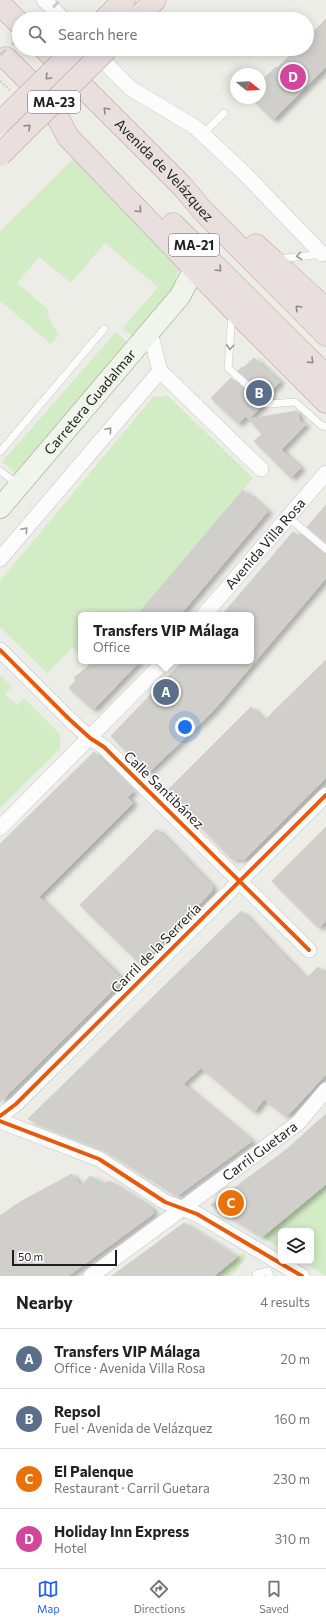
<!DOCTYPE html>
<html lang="en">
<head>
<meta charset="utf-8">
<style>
  :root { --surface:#fff; --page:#f2f2f2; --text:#222; --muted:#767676; --line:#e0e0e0; --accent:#2563eb }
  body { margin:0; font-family:Commissioner,sans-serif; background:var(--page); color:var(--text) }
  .controls { position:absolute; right:12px; bottom:12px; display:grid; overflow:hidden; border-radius:6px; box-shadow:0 2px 10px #0003 }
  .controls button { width:36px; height:36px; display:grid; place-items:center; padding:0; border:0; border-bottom:1px solid var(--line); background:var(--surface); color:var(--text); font:20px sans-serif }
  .compass { position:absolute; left:230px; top:68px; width:36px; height:36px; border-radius:50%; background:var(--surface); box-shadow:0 2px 10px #0003; rotate:108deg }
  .scale { position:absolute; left:12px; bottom:10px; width:105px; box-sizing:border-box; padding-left:4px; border:2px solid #1f1f1f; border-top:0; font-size:11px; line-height:14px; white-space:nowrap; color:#1f1f1f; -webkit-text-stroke:3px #fff; paint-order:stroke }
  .you { position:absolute; left:185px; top:727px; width:14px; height:14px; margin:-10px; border:3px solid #fff; border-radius:50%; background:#1a73e8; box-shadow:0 0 0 6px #1a73e833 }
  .badge { display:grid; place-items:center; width:26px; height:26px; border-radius:50%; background:var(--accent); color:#fff; font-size:13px; font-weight:700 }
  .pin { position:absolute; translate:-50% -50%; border:2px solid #fff; box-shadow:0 1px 4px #0006 }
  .popup { position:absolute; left:78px; top:612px; width:176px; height:52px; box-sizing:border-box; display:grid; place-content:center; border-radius:6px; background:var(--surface); filter:drop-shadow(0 1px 3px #0005); font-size:13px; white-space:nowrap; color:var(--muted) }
  .popup b { font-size:15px; color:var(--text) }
  .popup::after { content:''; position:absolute; left:50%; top:100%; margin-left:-8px; border:8px solid transparent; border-top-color:var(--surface) }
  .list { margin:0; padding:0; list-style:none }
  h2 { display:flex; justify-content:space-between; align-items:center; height:52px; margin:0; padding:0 16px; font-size:17px }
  h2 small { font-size:13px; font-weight:400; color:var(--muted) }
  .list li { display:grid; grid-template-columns:26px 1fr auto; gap:12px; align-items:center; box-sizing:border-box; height:60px; padding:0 16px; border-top:1px solid var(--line) }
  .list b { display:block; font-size:15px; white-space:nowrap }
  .list p { margin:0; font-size:13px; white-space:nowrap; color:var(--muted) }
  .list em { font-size:13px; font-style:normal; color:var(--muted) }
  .icon { flex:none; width:22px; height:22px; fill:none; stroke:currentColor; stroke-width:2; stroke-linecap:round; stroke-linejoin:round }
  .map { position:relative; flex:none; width:326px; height:1276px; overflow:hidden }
  .search { position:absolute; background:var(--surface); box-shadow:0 2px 10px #0003; left:12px; right:12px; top:12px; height:44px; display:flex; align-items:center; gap:10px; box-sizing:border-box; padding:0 14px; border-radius:22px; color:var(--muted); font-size:15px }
  .sheet { height:292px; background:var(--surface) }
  nav { display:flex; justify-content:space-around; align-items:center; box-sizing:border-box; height:56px; border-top:1px solid var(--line); background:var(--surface); font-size:11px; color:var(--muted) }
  nav a { display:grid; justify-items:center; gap:2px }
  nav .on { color:var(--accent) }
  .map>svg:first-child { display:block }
  .grass { fill:#d2ecc6 }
  .building { fill:#d0cfcb; stroke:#d0cfc9; filter:url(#shadow) }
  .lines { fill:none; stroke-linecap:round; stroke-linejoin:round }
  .lane-casing { stroke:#c6c6c4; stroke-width:8 }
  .street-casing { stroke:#c6c6c4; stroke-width:16 }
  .secondary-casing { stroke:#91987f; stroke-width:22 }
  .highway-casing { stroke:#c39fa1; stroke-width:23 }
  .path { stroke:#d7ccc6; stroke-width:2.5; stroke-dasharray:2 2; stroke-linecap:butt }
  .lane { stroke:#fcfcfc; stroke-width:7 }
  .street { stroke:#fcfcfc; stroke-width:15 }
  .secondary { stroke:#f1f4eb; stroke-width:21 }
  .highway { stroke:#eadfdf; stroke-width:22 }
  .rail { stroke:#cbcbca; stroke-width:3; stroke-dasharray:8 8; stroke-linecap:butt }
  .highway-bridge-casing { stroke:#c39fa1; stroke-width:23; stroke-linecap:butt }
  .highway-bridge { stroke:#eadfdf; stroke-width:22 }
  .cycleway-casing { stroke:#fff; stroke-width:6 }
  .cycleway { stroke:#e8590c; stroke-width:4 }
  .oneway { stroke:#8f8989 }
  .oneway2 { stroke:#999 }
  .labels { text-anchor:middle; stroke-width:3; stroke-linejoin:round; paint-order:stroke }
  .shield { fill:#fff; stroke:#626262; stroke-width:1 }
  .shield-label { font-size:13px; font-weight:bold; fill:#1f1f1f }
  .street-label { font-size:14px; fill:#1f1f1f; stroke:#fff }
</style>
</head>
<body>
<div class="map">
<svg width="326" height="1276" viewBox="0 0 326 1276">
  <defs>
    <filter id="shadow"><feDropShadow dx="4.5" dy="2.5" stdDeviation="2" flood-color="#0004"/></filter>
  </defs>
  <rect width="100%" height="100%" fill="#edede8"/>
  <g class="grass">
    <polygon points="75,157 178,261 179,270 175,280 178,284 132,336 123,328 158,287 105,243 71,283 39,257 17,283 49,310 47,315 59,335 51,344 0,301 0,231"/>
    <polygon points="116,332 127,342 15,473 2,462"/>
    <polygon points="168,396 253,478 137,615 81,615 81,656 72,648 47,673 0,627 0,581 153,397"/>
    <polygon points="0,675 12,687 5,694 17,705 24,698 60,734 60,749 0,808"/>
    <polygon points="326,1184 326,1276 302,1261 311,1261 311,1231 281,1231 281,1248 262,1237"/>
    <polygon points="242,1253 245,1254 246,1258 231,1276 214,1276"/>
  </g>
  <g class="building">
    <polygon points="326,19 326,67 273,120 251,98 260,98 260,82 276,67 277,68 296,49 307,49 307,38"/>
    <polygon points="254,358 280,382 269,393 272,396 269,398 238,371 242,367 243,368"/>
    <polygon points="231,378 262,406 249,419 297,411 300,422 306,424 281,450 301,468 291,478 254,441 262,434 246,416 238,424 211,398"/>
    <polygon points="243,490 268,511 190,603 180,615 137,615"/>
    <polygon points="326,505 326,542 307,527"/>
    <polygon points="293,532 299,536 301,534 326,554 326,578 213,711 148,773 111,736 183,661 251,661 251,615 222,615"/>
    <polygon points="326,660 326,778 245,859 232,859 166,792 251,707 264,721"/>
    <polygon points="94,661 140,661 93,710 69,688 76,680 74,678"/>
    <polygon points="94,752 133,792 127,797 133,803 39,897 123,980 0,1102 0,844"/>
    <polygon points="326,827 326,921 319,928 272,881"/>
    <polygon points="157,829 212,886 212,891 140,964 80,905"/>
    <polygon points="241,911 306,979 318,967 326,974 326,1074 291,1112 285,1116 264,1099 254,1112 201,1068 183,1084 252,1141 177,1196 101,1148 28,1119"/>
    <polygon points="326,1114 326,1184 262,1237 211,1205 286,1150"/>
    <polygon points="72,1174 81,1186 90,1176 104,1184 109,1181 152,1208 153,1214 68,1276 0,1276 0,1216 20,1202"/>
    <polygon points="184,1223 237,1257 214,1276 112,1276"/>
  </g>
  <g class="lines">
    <defs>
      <g id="lane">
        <polyline points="203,134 224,113"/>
        <polyline points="279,259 322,254"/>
        <polyline points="232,314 228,368 268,404 295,402 321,425 326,427"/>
        <polyline points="0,452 104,329"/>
        <polyline points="0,471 18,484"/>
        <polyline points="288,517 326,549"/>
        <polyline points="256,1274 268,1271 270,1276"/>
      </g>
      <g id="street">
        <polyline points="44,0 63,19"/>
        <polyline points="93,50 130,88 195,127 244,173 322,254"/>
        <polyline points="160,371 261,469"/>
        <polyline points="0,559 160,371 150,332"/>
        <path id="s1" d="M204,615l122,-142"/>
        <polyline points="0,650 68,718 90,738 104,747 309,950"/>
        <polyline points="0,828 165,661"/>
        <polyline points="0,1116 16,1104 326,795"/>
        <polyline points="0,1121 99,1159 165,1202 197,1214 302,1276"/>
        <path id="s2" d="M91,1276l207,-153 28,-33"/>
      </g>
      <g id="secondary">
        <path id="s3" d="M0,508l180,-212 11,-21 1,-10"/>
      </g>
      <g id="highway">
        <polyline points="0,4 19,23"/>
        <polyline points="105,19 124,0"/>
        <polyline points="136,19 155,0"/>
        <polyline points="45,49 51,55"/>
        <polyline points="6,58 27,79"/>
        <path id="s4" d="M86,90l97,97 20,24 123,124"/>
        <polyline points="58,118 68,137 232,308 326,402"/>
        <polyline points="173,224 326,376"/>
        <polyline points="256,245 326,309"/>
      </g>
    </defs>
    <use href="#lane" class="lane-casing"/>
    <use href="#street" class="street-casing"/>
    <use href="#secondary" class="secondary-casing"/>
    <use href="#highway" class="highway-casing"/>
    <polyline class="path" points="0,81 10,90"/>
    <use href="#lane" class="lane"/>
    <use href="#street" class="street"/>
    <use href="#secondary" class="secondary"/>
    <use href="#highway" class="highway"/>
    <g class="rail">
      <polyline points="42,19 60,0"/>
      <polyline points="0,55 19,39"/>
    </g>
    <defs>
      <g id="highway-bridge">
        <polyline points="0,123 75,49"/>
        <polyline points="0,155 107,49"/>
      </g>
    </defs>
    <use href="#highway-bridge" class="highway-bridge-casing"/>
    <use href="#highway-bridge" class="highway-bridge"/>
    <defs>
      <g id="cycleway">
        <polyline points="0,650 68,718 90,738 104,747 309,950"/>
        <polyline points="0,1116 16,1104 326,795"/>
        <polyline points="0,1121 99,1159 165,1202 197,1214 302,1276"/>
      </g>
    </defs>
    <use href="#cycleway" class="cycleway-casing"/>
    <use href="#cycleway" class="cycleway"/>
  </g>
  <defs><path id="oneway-chevron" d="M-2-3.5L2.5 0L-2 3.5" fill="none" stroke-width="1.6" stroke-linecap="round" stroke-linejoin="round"/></defs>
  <g class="oneway">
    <use href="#oneway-chevron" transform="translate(48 77) rotate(135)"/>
    <use href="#oneway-chevron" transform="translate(106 110) rotate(-135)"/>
    <use href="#oneway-chevron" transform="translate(28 127) rotate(-44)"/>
    <use href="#oneway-chevron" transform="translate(139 210) rotate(46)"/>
    <use href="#oneway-chevron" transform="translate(219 269) rotate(45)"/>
    <use href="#oneway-chevron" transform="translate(298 308) rotate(-135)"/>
    <use href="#oneway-chevron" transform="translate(311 361) rotate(45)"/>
  </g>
  <g class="oneway2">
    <use href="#oneway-chevron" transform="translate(299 256) rotate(173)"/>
    <use href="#oneway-chevron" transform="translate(230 347) rotate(94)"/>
    <use href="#oneway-chevron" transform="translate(109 430) rotate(-50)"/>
    <use href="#oneway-chevron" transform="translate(25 530) rotate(-50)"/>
  </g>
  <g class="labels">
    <g class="shield">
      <rect x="28" y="91" width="52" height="22" rx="3"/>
      <rect x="169" y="234" width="50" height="22" rx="3"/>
    </g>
    <g class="shield-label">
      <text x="54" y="107">MA-23</text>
      <text x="194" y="250">MA-21</text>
    </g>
    <g class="street-label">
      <text dy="5" stroke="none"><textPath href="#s4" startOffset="112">Avenida de Velázquez</textPath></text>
      <text dy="5" stroke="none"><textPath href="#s3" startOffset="139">Carretera Guadalmar</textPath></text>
      <text dy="5" stroke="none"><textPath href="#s1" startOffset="94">Avenida Villa Rosa</textPath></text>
      <text transform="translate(164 790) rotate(44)" y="5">Calle Santibánez</text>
      <text transform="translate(156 948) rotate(-45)" y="5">Carril de la Serrería</text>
      <text dy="5" stroke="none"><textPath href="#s2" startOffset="210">Carril Guetara</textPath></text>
    </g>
  </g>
</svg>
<div class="controls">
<button><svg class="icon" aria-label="layers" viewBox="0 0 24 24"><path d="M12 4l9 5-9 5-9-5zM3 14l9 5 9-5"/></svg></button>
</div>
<svg class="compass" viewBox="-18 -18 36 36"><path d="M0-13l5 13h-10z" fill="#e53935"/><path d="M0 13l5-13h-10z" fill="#767676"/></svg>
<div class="scale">50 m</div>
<div class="you"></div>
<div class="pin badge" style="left:166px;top:692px;background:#5c6f8a">A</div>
<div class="popup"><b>Transfers VIP Málaga</b>Office</div>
<div class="pin badge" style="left:259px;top:393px;background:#5c6f8a">B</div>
<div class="pin badge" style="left:231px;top:1203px;background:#e8710a">C</div>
<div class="pin badge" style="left:293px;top:77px;background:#d1479c">D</div>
<div class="search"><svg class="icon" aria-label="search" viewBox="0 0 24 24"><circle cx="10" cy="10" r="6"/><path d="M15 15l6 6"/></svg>Search here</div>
</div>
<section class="sheet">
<h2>Nearby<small>4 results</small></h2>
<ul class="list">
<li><span class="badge" style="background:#5c6f8a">A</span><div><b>Transfers VIP Málaga</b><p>Office · Avenida Villa Rosa</p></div><em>20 m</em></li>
<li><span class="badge" style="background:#5c6f8a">B</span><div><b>Repsol</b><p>Fuel · Avenida de Velázquez</p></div><em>160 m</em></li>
<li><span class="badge" style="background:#e8710a">C</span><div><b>El Palenque</b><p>Restaurant · Carril Guetara</p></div><em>230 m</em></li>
<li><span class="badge" style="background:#d1479c">D</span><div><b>Holiday Inn Express</b><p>Hotel</p></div><em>310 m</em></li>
</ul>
</section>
<nav>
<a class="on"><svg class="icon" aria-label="map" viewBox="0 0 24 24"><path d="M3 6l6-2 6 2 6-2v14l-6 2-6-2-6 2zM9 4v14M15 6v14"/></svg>Map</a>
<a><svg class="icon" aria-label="directions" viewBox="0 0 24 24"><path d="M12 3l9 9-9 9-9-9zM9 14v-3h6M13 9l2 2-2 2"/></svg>Directions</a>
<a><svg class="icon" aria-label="saved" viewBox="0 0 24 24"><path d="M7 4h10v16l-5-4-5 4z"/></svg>Saved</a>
</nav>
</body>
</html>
